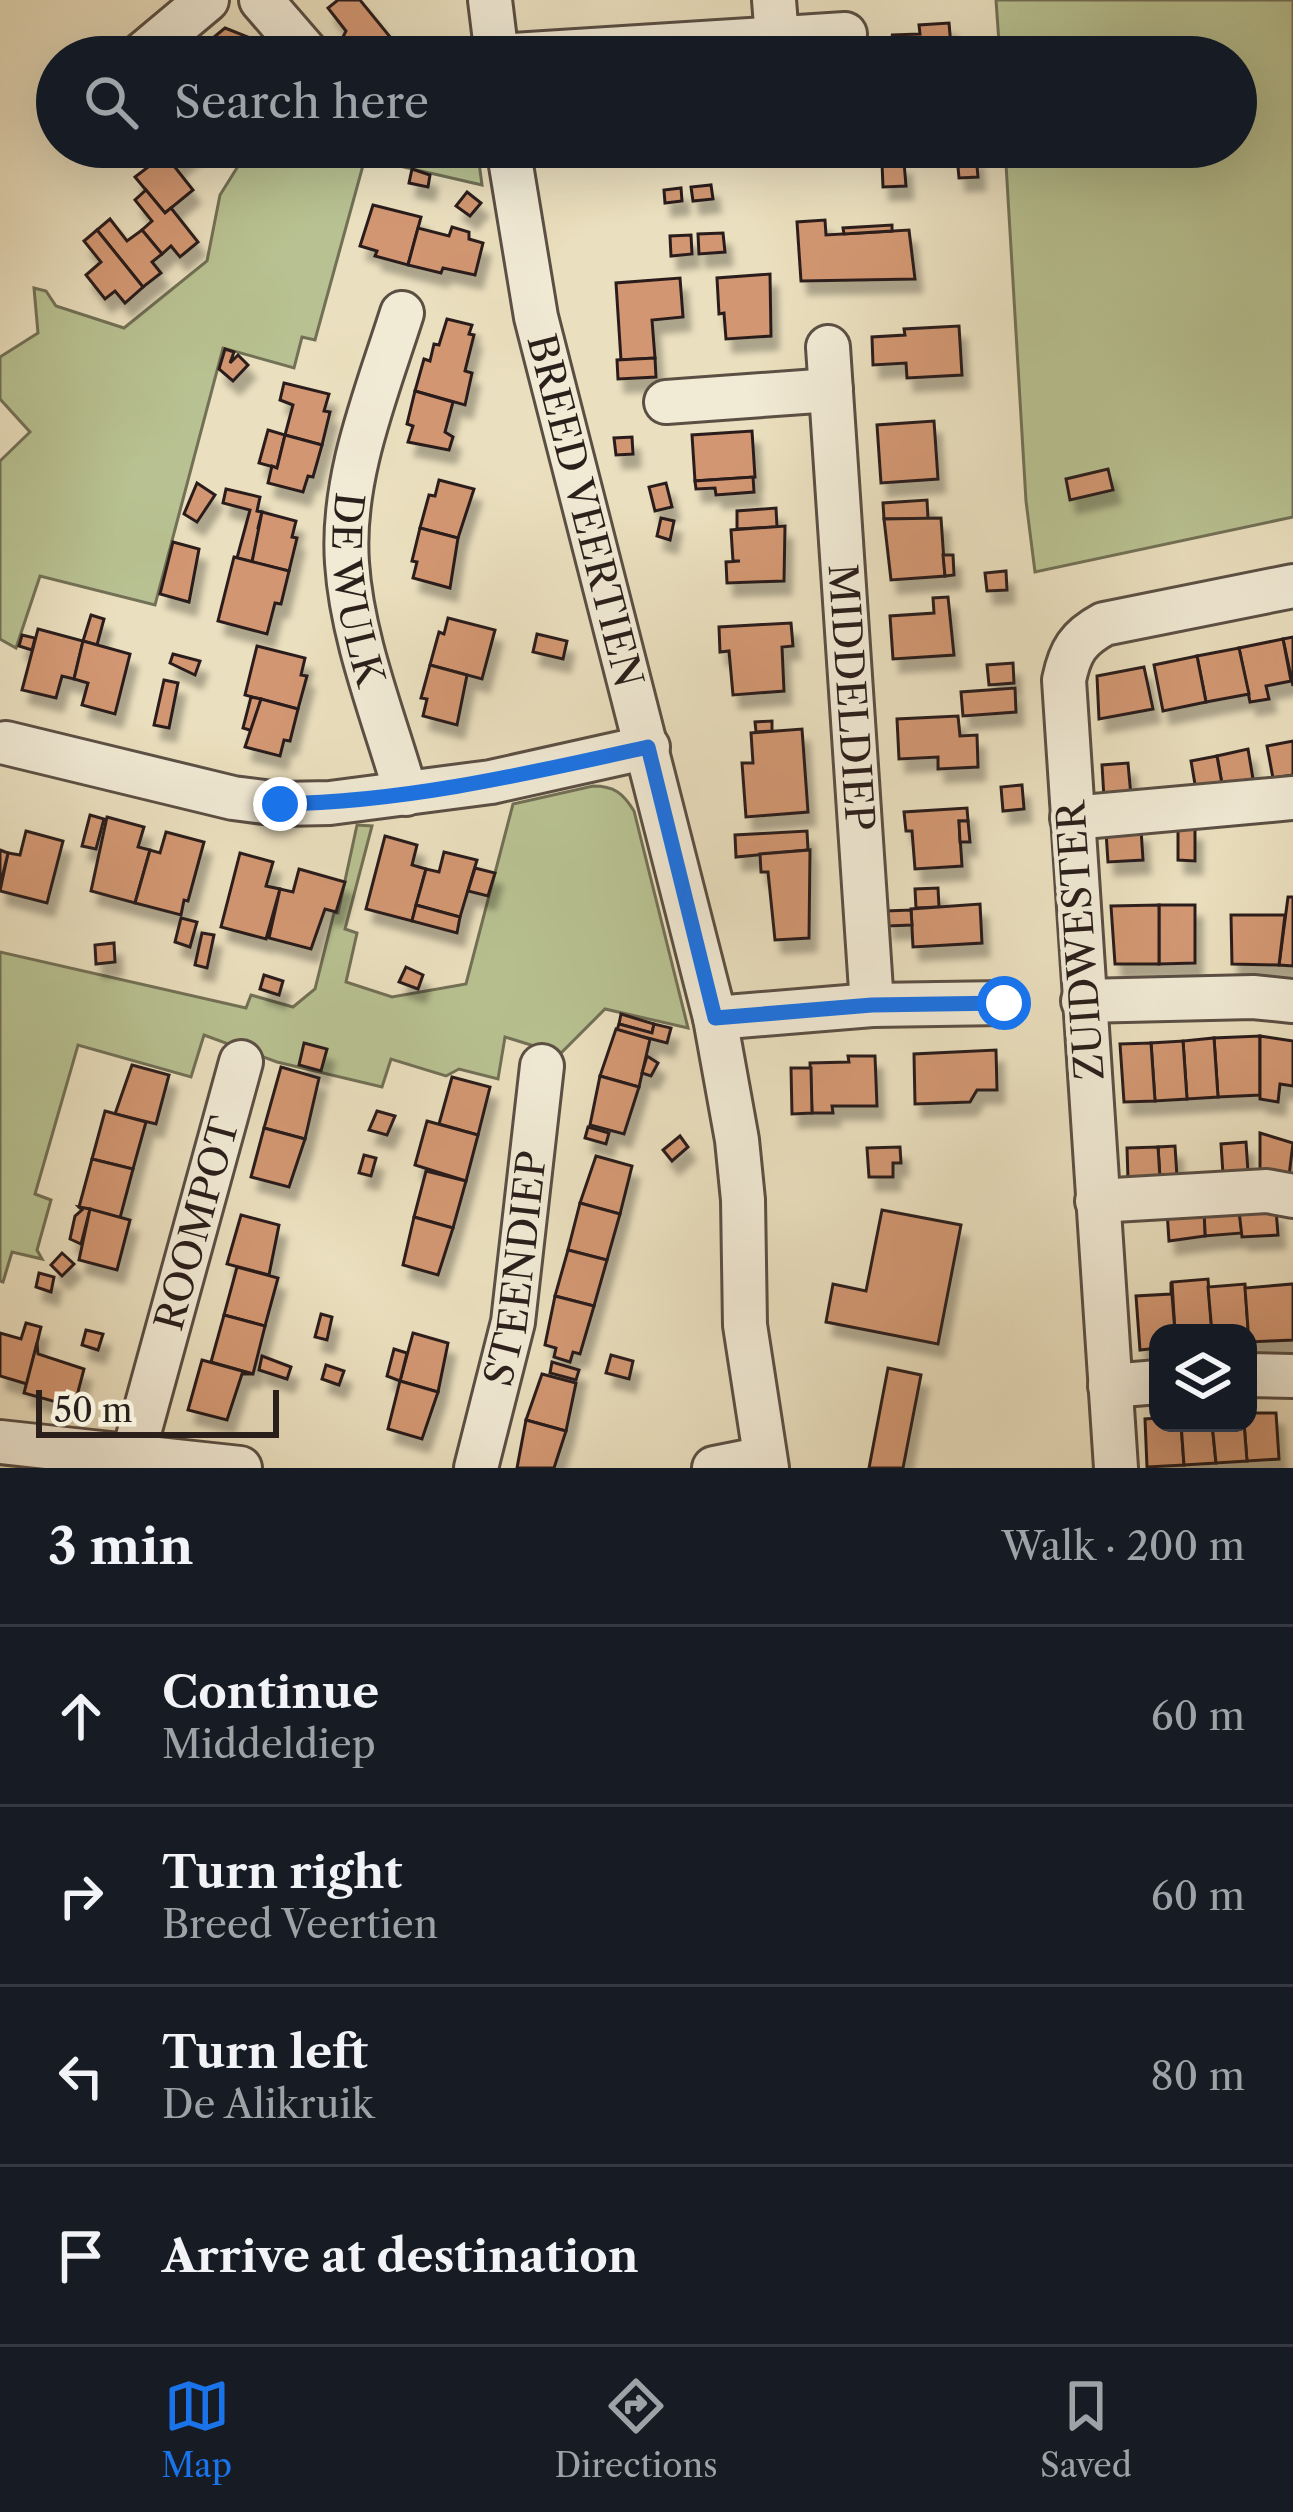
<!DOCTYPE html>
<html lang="en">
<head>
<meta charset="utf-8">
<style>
  :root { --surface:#171b24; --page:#20242c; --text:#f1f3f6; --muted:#9ea1a6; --line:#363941; --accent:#1a73e8 }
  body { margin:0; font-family:"Libre Caslon Text",serif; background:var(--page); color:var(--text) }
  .controls { position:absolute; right:36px; bottom:36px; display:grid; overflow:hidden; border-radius:24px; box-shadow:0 12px 48px #0002 }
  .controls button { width:108px; height:108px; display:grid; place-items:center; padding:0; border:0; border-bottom:3px solid var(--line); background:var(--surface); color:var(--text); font:60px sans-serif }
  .scale { position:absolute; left:36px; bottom:30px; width:243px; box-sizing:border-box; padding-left:12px; border:6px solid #2b1f1b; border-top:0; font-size:33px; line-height:42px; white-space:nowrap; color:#2b1f1b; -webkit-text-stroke:9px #f1ead5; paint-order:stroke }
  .stop { position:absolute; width:36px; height:36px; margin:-27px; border:9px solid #1a73e8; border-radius:50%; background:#fff }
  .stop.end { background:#1a73e8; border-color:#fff; box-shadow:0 3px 12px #0008 }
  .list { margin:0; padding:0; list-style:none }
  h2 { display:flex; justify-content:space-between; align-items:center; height:156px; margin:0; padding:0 48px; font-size:51px }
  h2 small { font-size:39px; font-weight:400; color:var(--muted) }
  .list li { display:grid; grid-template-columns:78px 1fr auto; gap:36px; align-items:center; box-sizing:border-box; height:180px; padding:0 48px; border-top:3px solid var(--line) }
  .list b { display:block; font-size:45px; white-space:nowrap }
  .list p { margin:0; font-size:39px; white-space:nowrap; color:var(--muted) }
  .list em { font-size:39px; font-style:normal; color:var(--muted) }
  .icon { flex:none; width:66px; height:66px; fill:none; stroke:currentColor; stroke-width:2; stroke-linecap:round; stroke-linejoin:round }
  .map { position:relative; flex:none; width:1293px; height:1468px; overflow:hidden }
  .search { position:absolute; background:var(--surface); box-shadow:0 12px 48px #0002; left:36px; right:36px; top:36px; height:132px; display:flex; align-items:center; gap:30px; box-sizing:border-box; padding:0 42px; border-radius:66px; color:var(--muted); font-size:45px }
  .sheet { height:876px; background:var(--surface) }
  nav { display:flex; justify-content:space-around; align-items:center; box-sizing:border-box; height:168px; border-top:3px solid var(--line); background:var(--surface); font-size:33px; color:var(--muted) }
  nav a { display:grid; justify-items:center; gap:6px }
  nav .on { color:var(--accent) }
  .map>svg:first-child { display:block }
  .green { fill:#b8c191; stroke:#727056; stroke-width:3 }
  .building { fill:#d29772; stroke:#2b1f1b; stroke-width:3; filter:url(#shadow) }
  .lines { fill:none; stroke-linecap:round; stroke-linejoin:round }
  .minor-casing { stroke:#5b4f44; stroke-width:48 }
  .minor { stroke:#f1ead5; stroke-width:42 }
  .route { stroke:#1a73e8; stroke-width:15 }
  .labels { text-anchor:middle; stroke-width:9; stroke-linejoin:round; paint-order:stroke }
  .street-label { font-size:39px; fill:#2b1f1b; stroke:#f1ead5 }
</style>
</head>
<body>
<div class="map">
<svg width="1293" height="1468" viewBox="0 0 1293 1468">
  <defs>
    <filter id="shadow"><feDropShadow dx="7" dy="13" stdDeviation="3" flood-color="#0004"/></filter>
  </defs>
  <rect width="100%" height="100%" fill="#eadfbe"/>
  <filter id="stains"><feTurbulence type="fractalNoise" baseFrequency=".00167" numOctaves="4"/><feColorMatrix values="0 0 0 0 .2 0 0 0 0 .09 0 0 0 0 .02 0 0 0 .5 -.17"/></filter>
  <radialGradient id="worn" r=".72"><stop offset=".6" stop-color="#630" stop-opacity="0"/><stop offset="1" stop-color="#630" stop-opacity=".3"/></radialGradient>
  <g class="green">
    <polygon points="996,0 1293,0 1293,517 1035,572 1026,501 1005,147 1236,147 1236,57 1000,57"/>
    <polygon points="250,147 477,147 482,185 365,158 315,340 302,337 294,368 223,348 155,605 40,576 16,648 0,639 0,461 30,432 0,399 0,357 38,333 34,288 46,291 56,306 124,328 207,261 220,195"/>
    <path d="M593,786c21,0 30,7 41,25l54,217 -83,-19 -45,45 -55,-17 -7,42 -39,-10 -13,7 -55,-17 -9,28 -105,-25 -73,-27 -13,42 -113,-32 -43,149 16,6 -14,50 5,9 -30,-7 -9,30 -3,-1v-329l246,56 5,-13 42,12 22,-18 19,-76h4l19,-88 15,1 -27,103 12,4 -11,49 46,15 74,-13 47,-180z"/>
  </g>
  <g class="building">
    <polygon points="338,0 360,0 391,38 380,56 330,57 327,53 331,42 342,39 346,31 328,8"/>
    <polygon points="949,23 952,57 897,57 895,36 891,35 920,34 919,25"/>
    <polygon points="225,28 248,37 250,46 260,51 261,57 209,55 208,42"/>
    <polygon points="138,147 159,147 193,190 165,213 135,177 152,164"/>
    <polygon points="159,147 197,147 174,166"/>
    <polygon points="976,155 978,177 959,178 957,156"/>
    <polygon points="904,162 906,186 883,187 882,163"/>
    <polygon points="412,169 430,175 428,187 409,183"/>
    <polygon points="711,185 713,199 693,201 691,187"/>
    <polygon points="681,188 682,201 665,203 664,190"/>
    <polygon points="146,190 165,213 171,208 198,242 180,257 171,246 162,254 142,230 152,221 135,200"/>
    <polygon points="467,192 481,203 470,216 456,206"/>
    <polygon points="373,205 421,217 408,265 375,256 377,251 360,246"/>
    <polygon points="110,219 127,241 142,230 162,254 152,262 161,273 143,287 97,230"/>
    <polygon points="825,220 826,235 909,230 915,279 801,281 797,222"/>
    <polygon points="892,225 892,231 844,234 843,228"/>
    <polygon points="452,227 469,232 469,239 483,243 475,275 443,268 441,273 408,265 418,228 449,236"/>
    <polygon points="97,230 143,287 125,303 115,291 105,299 86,275 101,262 84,241"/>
    <polygon points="723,233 725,252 699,254 698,234"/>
    <polygon points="691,235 692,254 671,256 670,236"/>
    <polygon points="770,274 771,336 726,339 724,313 719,314 717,278"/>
    <polygon points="680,278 683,317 652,320 655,358 621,360 616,283"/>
    <polygon points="447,319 472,325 469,334 474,335 465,371 472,373 465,405 415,391 424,359 430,361 434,344 439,345"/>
    <polygon points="959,326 962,375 907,378 906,363 873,365 872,337 905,335 904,329"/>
    <polygon points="225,349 234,352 230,363 238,355 248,365 233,381 219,369"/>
    <polygon points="655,358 656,377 618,379 617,360"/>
    <polygon points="284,383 329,394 324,411 330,412 322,445 285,435 293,405 280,400"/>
    <polygon points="415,391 453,402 445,432 453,437 449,450 408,442 413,426 407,424"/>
    <polygon points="934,421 938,479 881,483 877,425"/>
    <polygon points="268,430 285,435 277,468 259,463"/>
    <polygon points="752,431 755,477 695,481 692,435"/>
    <polygon points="285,435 322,445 313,477 308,476 303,492 268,483 272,466 277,468"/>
    <polygon points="632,437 633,454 616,455 614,438"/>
    <polygon points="1108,469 1113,490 1070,500 1066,479"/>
    <polygon points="753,477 754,492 716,495 715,488 696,489 695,481"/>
    <polygon points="439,480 474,489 458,538 420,528 429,495 435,496"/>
    <polygon points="197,483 215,495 197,522 184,514"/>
    <polygon points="666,483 672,507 655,511 649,487"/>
    <polygon points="226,489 260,497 257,511 262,512 258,528 261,529 252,562 237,558 250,510 223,503"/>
    <polygon points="927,500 928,519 884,519 883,503"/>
    <polygon points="776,508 777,527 737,529 737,511"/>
    <polygon points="262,512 296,521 292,537 297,538 289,571 252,562"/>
    <polygon points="661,518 674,521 670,540 657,536"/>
    <polygon points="941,518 945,576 891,580 884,519"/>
    <polygon points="785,526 784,581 727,583 726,562 740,561 733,561 731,530"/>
    <polygon points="420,528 458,538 450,588 413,578 417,562 412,561"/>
    <polygon points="173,542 199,549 189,602 160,594"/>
    <polygon points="943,555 953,555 954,575 945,576"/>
    <polygon points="234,557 289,571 281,604 275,603 267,634 218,621"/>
    <polygon points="1006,571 1007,590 987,591 985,573"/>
    <polygon points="948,597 954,655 893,659 890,616 934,613 933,598"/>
    <polygon points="91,615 104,619 97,645 83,641"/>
    <polygon points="448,618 495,630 482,679 430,665 439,632 444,634"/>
    <polygon points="791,623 793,646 782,647 784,691 733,695 729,651 720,652 719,627"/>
    <polygon points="38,629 83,641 74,679 62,676 56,698 22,690"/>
    <polygon points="537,634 567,641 563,659 533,652"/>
    <polygon points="22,635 35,638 32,650 19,646"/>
    <polygon points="1293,637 1293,686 1283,639"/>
    <polygon points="1283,639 1291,681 1266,686 1269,699 1250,702 1239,648"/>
    <polygon points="83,641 130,654 115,714 82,705 88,683 74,679"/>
    <polygon points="257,646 305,658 301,675 307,676 298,709 245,695"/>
    <polygon points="1239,648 1249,694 1206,702 1197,656"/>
    <polygon points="173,654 200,661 195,675 170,663"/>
    <polygon points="1197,656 1206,702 1163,711 1154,665"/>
    <polygon points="1013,663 1014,683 989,685 987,665"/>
    <polygon points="430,665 467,675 457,725 423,716 427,699 421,698"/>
    <polygon points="1144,667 1153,709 1099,719 1097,676"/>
    <polygon points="164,680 178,683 169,728 154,725"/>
    <polygon points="1015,688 1016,712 963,716 961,692"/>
    <polygon points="251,697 261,699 253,731 243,728"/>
    <polygon points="261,699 298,709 290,741 284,740 280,756 245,747"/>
    <polygon points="958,716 960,736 977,735 978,767 938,769 938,757 899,759 897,719"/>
    <polygon points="772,721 772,731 756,732 755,722"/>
    <polygon points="802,729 808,812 746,817 742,763 753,763 751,733"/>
    <polygon points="1293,741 1293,775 1273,778 1267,746"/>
    <polygon points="1248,749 1253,779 1222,784 1217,756"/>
    <polygon points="1217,756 1222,784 1196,790 1191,761"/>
    <polygon points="1128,763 1131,796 1104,798 1102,765"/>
    <polygon points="1022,785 1024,809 1003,811 1001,787"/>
    <polygon points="967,808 968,821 959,821 962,866 915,869 912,831 906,831 904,812"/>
    <polygon points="90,815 104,819 96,849 82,846"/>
    <polygon points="107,817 144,827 138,847 150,850 135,903 91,891"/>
    <polygon points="959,821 968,821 970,842 960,842"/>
    <polygon points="1178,828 1195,828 1195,861 1178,860"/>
    <polygon points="1141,829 1143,860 1108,862 1106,832"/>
    <polygon points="26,831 63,841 47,903 0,891 8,853 20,855"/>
    <polygon points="807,831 808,850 736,857 735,835"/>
    <polygon points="166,832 204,842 188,901 184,900 181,915 135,903 150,850 160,853"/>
    <polygon points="385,836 417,845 412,865 426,869 412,921 366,909"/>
    <polygon points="0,850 8,853 0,886"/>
    <polygon points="810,850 809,938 775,940 768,872 761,872 760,854"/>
    <polygon points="444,852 477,860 460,917 416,905 426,869 439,872"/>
    <polygon points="240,853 273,862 266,886 280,889 266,939 221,927"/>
    <polygon points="475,868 495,873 488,896 468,891"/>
    <polygon points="299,869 345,882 336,912 325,909 311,949 269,938 280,889 293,892"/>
    <polygon points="938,888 939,907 916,908 915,889"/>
    <polygon points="1288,897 1293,897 1293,966 1279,965"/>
    <polygon points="980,904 982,943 913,947 911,909"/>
    <polygon points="416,905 460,917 457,933 412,921"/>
    <polygon points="1159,905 1195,905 1195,963 1159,964"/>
    <polygon points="1159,905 1159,964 1115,964 1111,906"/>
    <polygon points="911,910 912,925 887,926 886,911"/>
    <polygon points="1231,915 1285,915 1279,965 1232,964"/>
    <polygon points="181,918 197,922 190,947 175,942"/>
    <polygon points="202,933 214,935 207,968 195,965"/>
    <polygon points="114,943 115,962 96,964 95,945"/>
    <polygon points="406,967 423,975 418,989 399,982"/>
    <polygon points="264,975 283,981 279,995 260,989"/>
    <polygon points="621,1014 654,1024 652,1033 619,1024"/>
    <polygon points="619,1024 652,1033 654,1024 671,1028 667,1043 617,1030"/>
    <polygon points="616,1029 650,1039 639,1087 600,1076"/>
    <polygon points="1260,1036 1260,1095 1218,1097 1214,1038"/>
    <polygon points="1260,1036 1293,1041 1293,1086 1280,1084 1278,1102 1260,1099"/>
    <polygon points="1214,1038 1218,1097 1187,1099 1183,1041"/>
    <polygon points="1183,1041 1187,1099 1155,1101 1151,1043"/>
    <polygon points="304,1043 327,1049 321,1071 299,1065"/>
    <polygon points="1151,1043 1155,1101 1124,1102 1120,1044"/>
    <polygon points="996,1050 997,1090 977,1090 970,1102 915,1104 914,1054"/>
    <polygon points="647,1056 658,1063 651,1076 642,1073"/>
    <polygon points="848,1056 875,1056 877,1106 832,1106 833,1113 812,1113 810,1063 849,1062"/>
    <polygon points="132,1065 169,1075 156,1124 115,1114"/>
    <polygon points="281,1067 319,1078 305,1139 264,1128"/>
    <polygon points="791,1068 811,1068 812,1113 792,1114"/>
    <polygon points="600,1076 639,1087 624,1134 590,1125"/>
    <polygon points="452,1077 490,1087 478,1135 439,1124"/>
    <polygon points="105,1111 146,1122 133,1169 92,1159"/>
    <polygon points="377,1111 395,1116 387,1135 369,1130"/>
    <polygon points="427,1121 478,1135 466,1181 415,1165"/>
    <polygon points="588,1127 609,1133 606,1144 585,1138"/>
    <polygon points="264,1128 305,1139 289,1187 251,1177"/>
    <polygon points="1260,1133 1293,1143 1289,1176 1260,1172"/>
    <polygon points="680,1136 688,1147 672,1161 663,1150"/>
    <polygon points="1246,1142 1248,1172 1223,1174 1221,1144"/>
    <polygon points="1175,1146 1177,1177 1160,1178 1158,1147"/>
    <polygon points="900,1147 901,1163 893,1163 893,1177 869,1177 867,1148"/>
    <polygon points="1158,1147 1160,1178 1128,1179 1127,1148"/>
    <polygon points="364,1155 376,1158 371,1176 359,1173"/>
    <polygon points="596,1156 632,1166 620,1214 580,1203"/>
    <polygon points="92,1159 133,1169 120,1218 79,1207"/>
    <polygon points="426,1171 466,1181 453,1228 414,1217"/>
    <polygon points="580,1203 620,1214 607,1260 568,1250"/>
    <polygon points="79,1207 90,1209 81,1244 70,1239 75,1216 82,1210"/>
    <polygon points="1239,1207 1242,1233 1205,1236 1204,1209"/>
    <polygon points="90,1209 130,1220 117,1270 79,1260"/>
    <polygon points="1204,1209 1205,1236 1169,1241 1167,1211"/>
    <polygon points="1276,1209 1278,1235 1242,1237 1239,1211"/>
    <polygon points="882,1210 961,1225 938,1344 826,1322 833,1284 866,1291"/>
    <polygon points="241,1215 279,1225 269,1275 227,1264"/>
    <polygon points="414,1217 453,1228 438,1275 403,1265"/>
    <polygon points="568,1250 607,1260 594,1306 555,1296"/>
    <polygon points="62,1253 74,1264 62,1276 51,1265"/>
    <polygon points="237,1267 278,1278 265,1326 224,1315"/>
    <polygon points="39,1273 54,1277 51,1292 36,1287"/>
    <polygon points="1208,1279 1212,1333 1175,1333 1172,1282"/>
    <polygon points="1171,1282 1175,1333 1158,1333 1158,1348 1140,1350 1136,1296 1171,1294"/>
    <polygon points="1245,1284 1249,1342 1248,1333 1212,1333 1208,1287"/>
    <polygon points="1293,1284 1293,1340 1249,1342 1245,1288"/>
    <polygon points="555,1296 594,1306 580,1354 573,1352 570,1362 554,1357 556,1348 545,1345"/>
    <polygon points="321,1314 332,1317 327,1340 315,1337"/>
    <polygon points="224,1315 265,1326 253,1374 211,1362"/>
    <polygon points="26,1323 41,1327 27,1384 0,1376 0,1333 21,1339"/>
    <polygon points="86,1330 103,1334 98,1350 82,1345"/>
    <polygon points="413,1333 448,1343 438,1392 400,1381"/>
    <polygon points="37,1343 38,1354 84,1369 74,1407 24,1393"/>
    <polygon points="394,1349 407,1353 400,1381 387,1376"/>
    <polygon points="611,1355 633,1361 629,1379 606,1373"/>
    <polygon points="262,1356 291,1367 287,1379 259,1370"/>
    <polygon points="202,1360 253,1374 242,1374 227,1420 188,1410"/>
    <polygon points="552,1362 579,1370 576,1380 550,1373"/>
    <polygon points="326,1365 344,1371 339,1385 322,1379"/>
    <polygon points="888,1368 921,1375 903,1468 869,1468"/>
    <polygon points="542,1374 576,1383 566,1431 526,1420"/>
    <polygon points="400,1381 438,1392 422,1439 388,1429"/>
    <polygon points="1248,1413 1276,1413 1279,1459 1247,1461 1244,1423 1248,1423"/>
    <polygon points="1158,1418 1158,1423 1181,1423 1184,1465 1147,1467 1145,1419"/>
    <polygon points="526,1420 566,1431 554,1468 517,1468"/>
    <polygon points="1181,1423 1212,1423 1216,1463 1184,1465"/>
    <polygon points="1212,1423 1244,1423 1247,1461 1216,1463"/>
  </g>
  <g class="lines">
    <defs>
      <g id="minor">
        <polyline points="261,0 306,52"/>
        <polyline points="490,0 497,57"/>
        <polyline points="774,0 777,38"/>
        <polyline points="497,56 845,34"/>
        <polyline points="139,57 207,0"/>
        <path id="s1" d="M508,147l28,170 179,701 22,122 6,60 2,125 22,143"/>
        <path id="s2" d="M402,313c-25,79 -61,165 -55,250 5,77 38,157 59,231"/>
        <path id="s3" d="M828,347l44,658"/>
        <polyline points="666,402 831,390"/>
        <polyline points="6,743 233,798 280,804 330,803 491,782 648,747"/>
        <polyline points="1072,818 1293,798"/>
        <polyline points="1083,1001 1253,997 1293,1001"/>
        <polyline points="715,1018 872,1005 1004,1003"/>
        <polyline points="1097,1201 1267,1191 1293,1196"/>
        <polyline points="1248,1375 1293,1376"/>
        <polyline points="1110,1386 1158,1382"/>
        <polyline points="0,1442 240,1468"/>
        <path id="s4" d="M133,1455l108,-393"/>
        <path id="s5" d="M476,1468l37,-146 29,-256"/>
        <polyline points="714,1468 764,1458"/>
        <path d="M1116,1468l-52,-788c6,-29 14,-42 40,-56l189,-38"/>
      </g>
    </defs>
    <use href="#minor" class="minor-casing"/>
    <use href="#minor" class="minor"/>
  </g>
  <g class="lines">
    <path class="route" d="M280,804c125,-2 246,-30 368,-57l67,271 157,-13 132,-2"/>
  </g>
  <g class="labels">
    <g class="street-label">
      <text dy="14" stroke="none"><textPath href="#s1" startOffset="372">BREED VEERTIEN</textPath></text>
      <text dy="14" stroke="none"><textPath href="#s2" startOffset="285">DE WULK</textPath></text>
      <text dy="14" stroke="none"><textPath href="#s3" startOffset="351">MIDDELDIEP</textPath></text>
      <text transform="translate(1080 941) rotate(-94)" y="14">ZUIDWESTER</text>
      <text dy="14" stroke="none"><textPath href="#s4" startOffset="240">ROOMPOT</textPath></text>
      <text dy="14" stroke="none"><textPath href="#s5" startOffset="204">STEENDIEP</textPath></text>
    </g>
  </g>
  <rect width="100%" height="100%" filter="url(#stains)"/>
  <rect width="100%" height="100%" fill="url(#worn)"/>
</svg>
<div class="controls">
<button><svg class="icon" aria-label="layers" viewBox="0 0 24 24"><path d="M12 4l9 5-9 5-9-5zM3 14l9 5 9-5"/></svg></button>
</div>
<div class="scale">50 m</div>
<div class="stop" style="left:1004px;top:1003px"></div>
<div class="stop end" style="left:280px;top:804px"></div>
<div class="search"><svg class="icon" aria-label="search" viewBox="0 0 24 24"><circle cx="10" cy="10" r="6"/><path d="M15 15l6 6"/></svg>Search here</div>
</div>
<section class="sheet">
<h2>3 min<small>Walk · 200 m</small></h2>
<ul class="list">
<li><svg class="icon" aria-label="ahead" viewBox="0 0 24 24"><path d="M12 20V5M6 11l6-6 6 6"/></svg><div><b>Continue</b><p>Middeldiep</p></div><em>60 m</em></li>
<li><svg class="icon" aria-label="right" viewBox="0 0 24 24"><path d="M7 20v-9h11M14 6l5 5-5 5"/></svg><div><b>Turn right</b><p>Breed Veertien</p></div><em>60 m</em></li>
<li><svg class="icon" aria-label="left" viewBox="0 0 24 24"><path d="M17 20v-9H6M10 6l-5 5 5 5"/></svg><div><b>Turn left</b><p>De Alikruik</p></div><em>80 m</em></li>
<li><svg class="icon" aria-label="arrive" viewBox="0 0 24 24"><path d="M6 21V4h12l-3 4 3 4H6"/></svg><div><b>Arrive at destination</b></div></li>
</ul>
</section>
<nav>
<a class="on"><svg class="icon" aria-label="map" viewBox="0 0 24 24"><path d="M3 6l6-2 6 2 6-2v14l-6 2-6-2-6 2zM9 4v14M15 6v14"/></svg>Map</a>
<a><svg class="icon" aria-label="directions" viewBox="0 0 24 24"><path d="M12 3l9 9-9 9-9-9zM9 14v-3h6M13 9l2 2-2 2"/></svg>Directions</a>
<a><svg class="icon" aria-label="saved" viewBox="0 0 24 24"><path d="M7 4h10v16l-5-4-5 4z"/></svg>Saved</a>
</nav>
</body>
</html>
